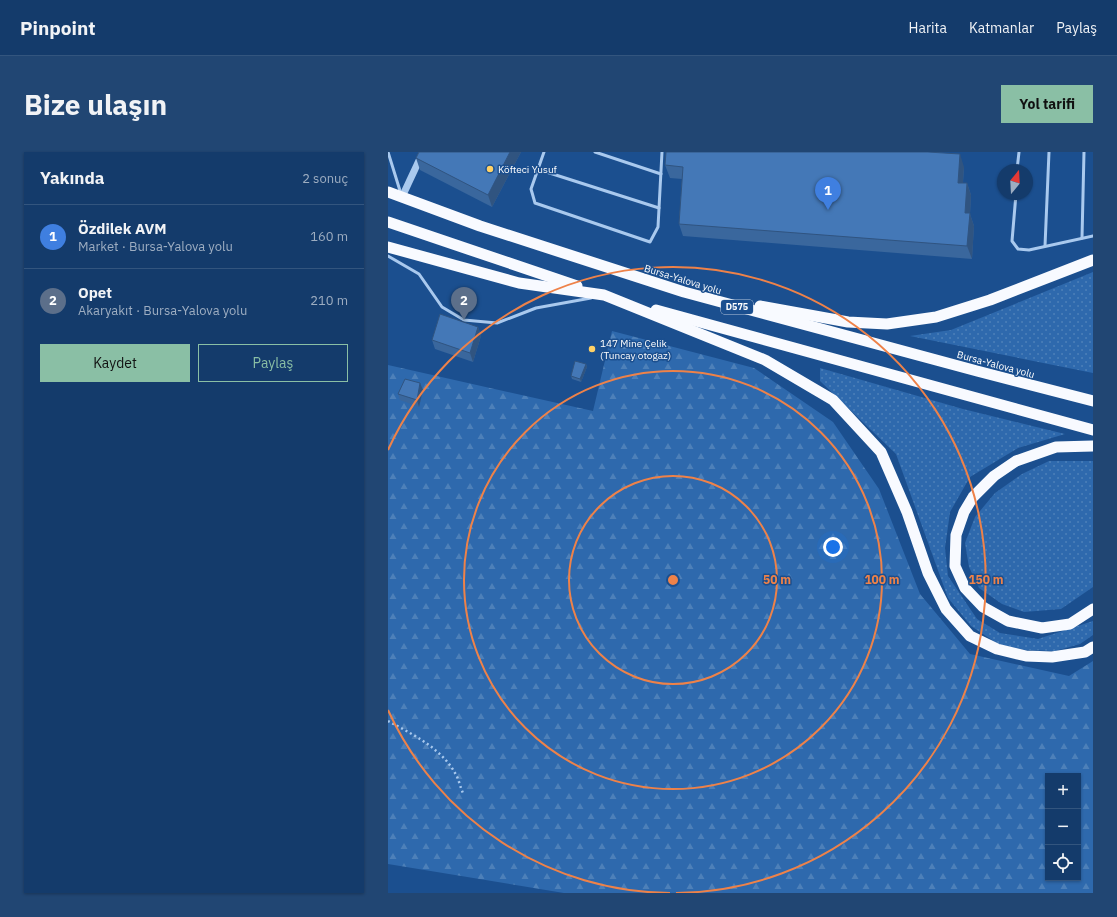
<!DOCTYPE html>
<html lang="tr">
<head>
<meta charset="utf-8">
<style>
  :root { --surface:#143b6b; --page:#214673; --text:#f1f3f6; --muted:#9dadc1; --line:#33557e; --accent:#8abfa5 }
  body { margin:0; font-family:"IBM Plex Sans",sans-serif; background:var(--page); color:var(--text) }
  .controls { position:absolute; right:12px; bottom:12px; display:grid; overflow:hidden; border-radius:0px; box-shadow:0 1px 3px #0004 }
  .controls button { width:36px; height:36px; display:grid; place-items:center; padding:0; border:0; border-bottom:1px solid var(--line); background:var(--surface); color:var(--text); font:20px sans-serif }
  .compass { position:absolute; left:609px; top:12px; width:36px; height:36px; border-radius:50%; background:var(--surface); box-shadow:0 1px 3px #0004; rotate:18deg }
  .you { position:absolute; left:445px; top:395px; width:14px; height:14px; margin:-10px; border:3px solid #fff; border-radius:50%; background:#1a73e8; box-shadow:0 0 0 6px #1a73e833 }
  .badge { display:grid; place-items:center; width:26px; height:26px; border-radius:50%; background:var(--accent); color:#fff; font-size:13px; font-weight:700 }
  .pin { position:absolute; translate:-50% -33px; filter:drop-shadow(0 1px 2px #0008) }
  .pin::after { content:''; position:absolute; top:21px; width:14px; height:12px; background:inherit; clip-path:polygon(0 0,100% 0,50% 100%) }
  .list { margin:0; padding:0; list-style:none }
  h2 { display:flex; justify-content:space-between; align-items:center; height:52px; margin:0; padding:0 16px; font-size:17px }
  h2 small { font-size:13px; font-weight:400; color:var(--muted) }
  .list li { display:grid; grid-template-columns:26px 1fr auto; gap:12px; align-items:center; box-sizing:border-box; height:64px; padding:0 16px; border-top:1px solid var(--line) }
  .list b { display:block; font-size:15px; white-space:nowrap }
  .list p { margin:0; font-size:13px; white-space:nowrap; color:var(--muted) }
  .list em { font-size:13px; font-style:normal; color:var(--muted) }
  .actions { display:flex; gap:8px; padding:12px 16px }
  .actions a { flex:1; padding:9px 0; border:1px solid var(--accent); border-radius:0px; text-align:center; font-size:14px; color:var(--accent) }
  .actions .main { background:var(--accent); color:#111 }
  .icon { flex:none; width:22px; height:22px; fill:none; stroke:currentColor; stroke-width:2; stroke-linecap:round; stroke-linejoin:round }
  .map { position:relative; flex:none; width:705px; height:741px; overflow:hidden; border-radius:0px }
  header { display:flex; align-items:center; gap:24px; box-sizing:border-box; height:56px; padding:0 20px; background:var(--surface); border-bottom:1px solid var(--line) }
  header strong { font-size:19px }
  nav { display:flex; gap:22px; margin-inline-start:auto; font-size:14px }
  .intro { display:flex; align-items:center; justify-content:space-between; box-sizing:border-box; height:96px; padding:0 24px }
  h1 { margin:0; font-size:28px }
  .button { padding:10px 18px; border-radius:0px; background:var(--accent); color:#111; font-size:14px; font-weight:700 }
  main { display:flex; gap:24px; padding:0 24px }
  aside { flex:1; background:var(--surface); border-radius:0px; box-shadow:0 1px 3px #0004 }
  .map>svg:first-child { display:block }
  .grass { fill:url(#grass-dots) }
  .forest { fill:url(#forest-firs); fill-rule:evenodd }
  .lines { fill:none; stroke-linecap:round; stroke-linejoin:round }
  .path { stroke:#a9c9ee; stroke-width:2.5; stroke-dasharray:2 3; stroke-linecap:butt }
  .service { stroke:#a9c9ee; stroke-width:3 }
  .tertiary { stroke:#a9c9ee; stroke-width:7 }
  .trunk { stroke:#f8faff; stroke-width:11 }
  .wall { fill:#3a679d }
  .shaded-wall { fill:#305480 }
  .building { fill:#4478b7; stroke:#305480 }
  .ring { fill:none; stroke:#ee8249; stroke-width:2 }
  .poi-dot { fill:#ffd166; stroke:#1b4f8f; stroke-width:1.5 }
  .labels { text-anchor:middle; stroke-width:3; stroke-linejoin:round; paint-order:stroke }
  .shield { fill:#1b4f8f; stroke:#bbcadd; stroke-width:1 }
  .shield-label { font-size:9px; font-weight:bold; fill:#fff }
  .poi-label { font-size:10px; fill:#fff; stroke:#1b4f8f; text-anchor:start }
  .street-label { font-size:10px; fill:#fff; stroke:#1b4f8f }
  .centre { fill:#ee8249; stroke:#1b4f8f; stroke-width:2 }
  .ring-label { font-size:12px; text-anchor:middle; font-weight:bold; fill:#ee8249; stroke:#1b4f8f; stroke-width:3; stroke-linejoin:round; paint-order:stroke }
</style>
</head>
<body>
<header>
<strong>Pinpoint</strong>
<nav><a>Harita</a><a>Katmanlar</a><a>Paylaş</a></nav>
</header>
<div class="intro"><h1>Bize ulaşın</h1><a class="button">Yol tarifi</a></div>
<main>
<aside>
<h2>Yakında<small>2 sonuç</small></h2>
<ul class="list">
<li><span class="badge" style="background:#3f7fe0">1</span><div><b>Özdilek AVM</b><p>Market · Bursa-Yalova yolu</p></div><em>160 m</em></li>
<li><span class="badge" style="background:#5c6f8a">2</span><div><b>Opet</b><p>Akaryakıt · Bursa-Yalova yolu</p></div><em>210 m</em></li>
</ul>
<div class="actions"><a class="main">Kaydet</a><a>Paylaş</a></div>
</aside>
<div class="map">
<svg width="705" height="741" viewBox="0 0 705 741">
  <defs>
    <pattern id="grass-dots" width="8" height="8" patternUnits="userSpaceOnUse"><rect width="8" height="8" fill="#2e69ad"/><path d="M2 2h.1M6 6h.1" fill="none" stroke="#4d80b9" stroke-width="1.8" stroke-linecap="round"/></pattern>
    <pattern id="forest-firs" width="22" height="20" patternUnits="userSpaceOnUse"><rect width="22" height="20" fill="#2e69ad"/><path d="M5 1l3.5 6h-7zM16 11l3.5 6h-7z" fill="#4d80b9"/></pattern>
  </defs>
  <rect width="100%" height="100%" fill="#1b4f8f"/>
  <g class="grass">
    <polygon points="705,120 705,221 522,184 563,178"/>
    <polygon points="432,216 575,257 677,282 630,296 582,325 562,360 557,396 560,424 589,467 612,481 650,487 705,469 705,483 692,492 667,499 637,498 610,492 583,474 560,446 508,302 432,229"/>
    <polygon points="661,309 705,309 705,435 673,457 636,460 614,452 591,436 581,415 577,391 587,365 607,341 634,322"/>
  </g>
  <path class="forest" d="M224,179l142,37 79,54 46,67 41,105 50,60 99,22 24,-15v232h-529l-176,-29v-499l205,46zM660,624h30v102h-30z"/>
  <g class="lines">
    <path class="path" d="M0,569c24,13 53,27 67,52 4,6 5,14 8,20"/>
    <g class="service">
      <polyline points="0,0 13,42"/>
      <polyline points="156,0 143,37 147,51 262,90 270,75 274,0"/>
      <polyline points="207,0 273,22"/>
      <polyline points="149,17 271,56"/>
      <polyline points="629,18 631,0"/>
      <polyline points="628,42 624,89 630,97 641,98 705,84"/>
      <polyline points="694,86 696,0"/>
      <polyline points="657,94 661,0"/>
      <polyline points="0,104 31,122 54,155 76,168 109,171 148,156 203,146"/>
    </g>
    <polyline class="tertiary" points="14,45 35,0"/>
    <g class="trunk">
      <polyline points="0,40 92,74 296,140 589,219 705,249"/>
      <polyline points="0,70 189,134"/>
      <polyline points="0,95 131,131 216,143 377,208 445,248 493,300 519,360 540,421 558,457 582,484 609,497 638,504 664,505 697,500 705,495"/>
      <polyline points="372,154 460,170 499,172 548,165 602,148 705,108"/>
      <polyline points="268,158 705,278"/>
      <polyline points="705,294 668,295 628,309 606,324 585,345 576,360 568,383 567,414 577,436 595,455 620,469 654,476 682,472 705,457"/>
    </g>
  </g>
  <g class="wall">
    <polygon points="133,0 104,55 32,18 28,6"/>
    <polygon points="277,13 576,15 575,31 579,31 583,43 582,62 586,74 584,107 295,84 291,72 294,27 282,26"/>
    <polygon points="90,175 93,184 85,210 47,197 44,188"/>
    <polygon points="198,212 199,215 193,230 184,227 183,224"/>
    <polygon points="35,238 31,255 12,248 10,242"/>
  </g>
  <g class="shaded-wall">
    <polygon points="122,0 133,0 104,55 100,43"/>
    <polygon points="572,2 576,15 574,43 570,31"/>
    <polygon points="579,31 583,43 582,62 586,74 584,107 579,94 577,61"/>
    <polygon points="90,175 93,184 85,210 82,201"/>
    <polygon points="198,212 199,215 193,230 192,227"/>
    <polygon points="32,231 35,238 31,255 29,248"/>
  </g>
  <g class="building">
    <polygon points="31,0 122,0 100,43 28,6"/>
    <polygon points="278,0 540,0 572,2 570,31 579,31 577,61 582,61 579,94 291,72 295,15 277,13"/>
    <polygon points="52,162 90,175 82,201 44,188"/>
    <polygon points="187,209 198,212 192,227 183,224"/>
    <polygon points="17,227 32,231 29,248 10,242"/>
  </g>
  <g class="ring">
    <circle cx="285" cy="428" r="104"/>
    <circle cx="285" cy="428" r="209"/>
    <path d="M282 741A313 313 0 0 1 0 558M0 298A313 313 0 1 1 288 741"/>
  </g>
  <g class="poi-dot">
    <circle cx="102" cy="17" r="4"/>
    <circle cx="204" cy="197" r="4"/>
  </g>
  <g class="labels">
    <rect class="shield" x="333" y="148" width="32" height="14" rx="3"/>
    <g class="shield-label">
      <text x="349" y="158">D575</text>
    </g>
    <g class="poi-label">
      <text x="110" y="21">Köfteci Yusuf</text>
      <text x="212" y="195">147 Mine Çelik<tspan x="212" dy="12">(Tuncay otogaz)</tspan></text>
    </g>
    <g class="street-label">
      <text transform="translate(295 127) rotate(17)" y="4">Bursa-Yalova yolu</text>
      <text transform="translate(608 212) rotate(15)" y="4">Bursa-Yalova yolu</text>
    </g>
  </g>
  <circle cx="285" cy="428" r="6" class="centre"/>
  <g class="ring-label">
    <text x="389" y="432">50 m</text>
    <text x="494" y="432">100 m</text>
    <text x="598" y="432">150 m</text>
  </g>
</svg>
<div class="controls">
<button>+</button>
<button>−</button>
<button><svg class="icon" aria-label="locate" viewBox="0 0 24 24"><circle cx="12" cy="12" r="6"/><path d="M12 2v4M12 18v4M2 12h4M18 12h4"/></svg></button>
</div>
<svg class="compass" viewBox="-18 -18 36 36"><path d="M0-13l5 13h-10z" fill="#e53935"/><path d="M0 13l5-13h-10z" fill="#9dadc1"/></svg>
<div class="you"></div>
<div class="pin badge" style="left:440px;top:58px;background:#3f7fe0">1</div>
<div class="pin badge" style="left:76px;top:168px;background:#5c6f8a">2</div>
</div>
</main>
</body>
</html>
